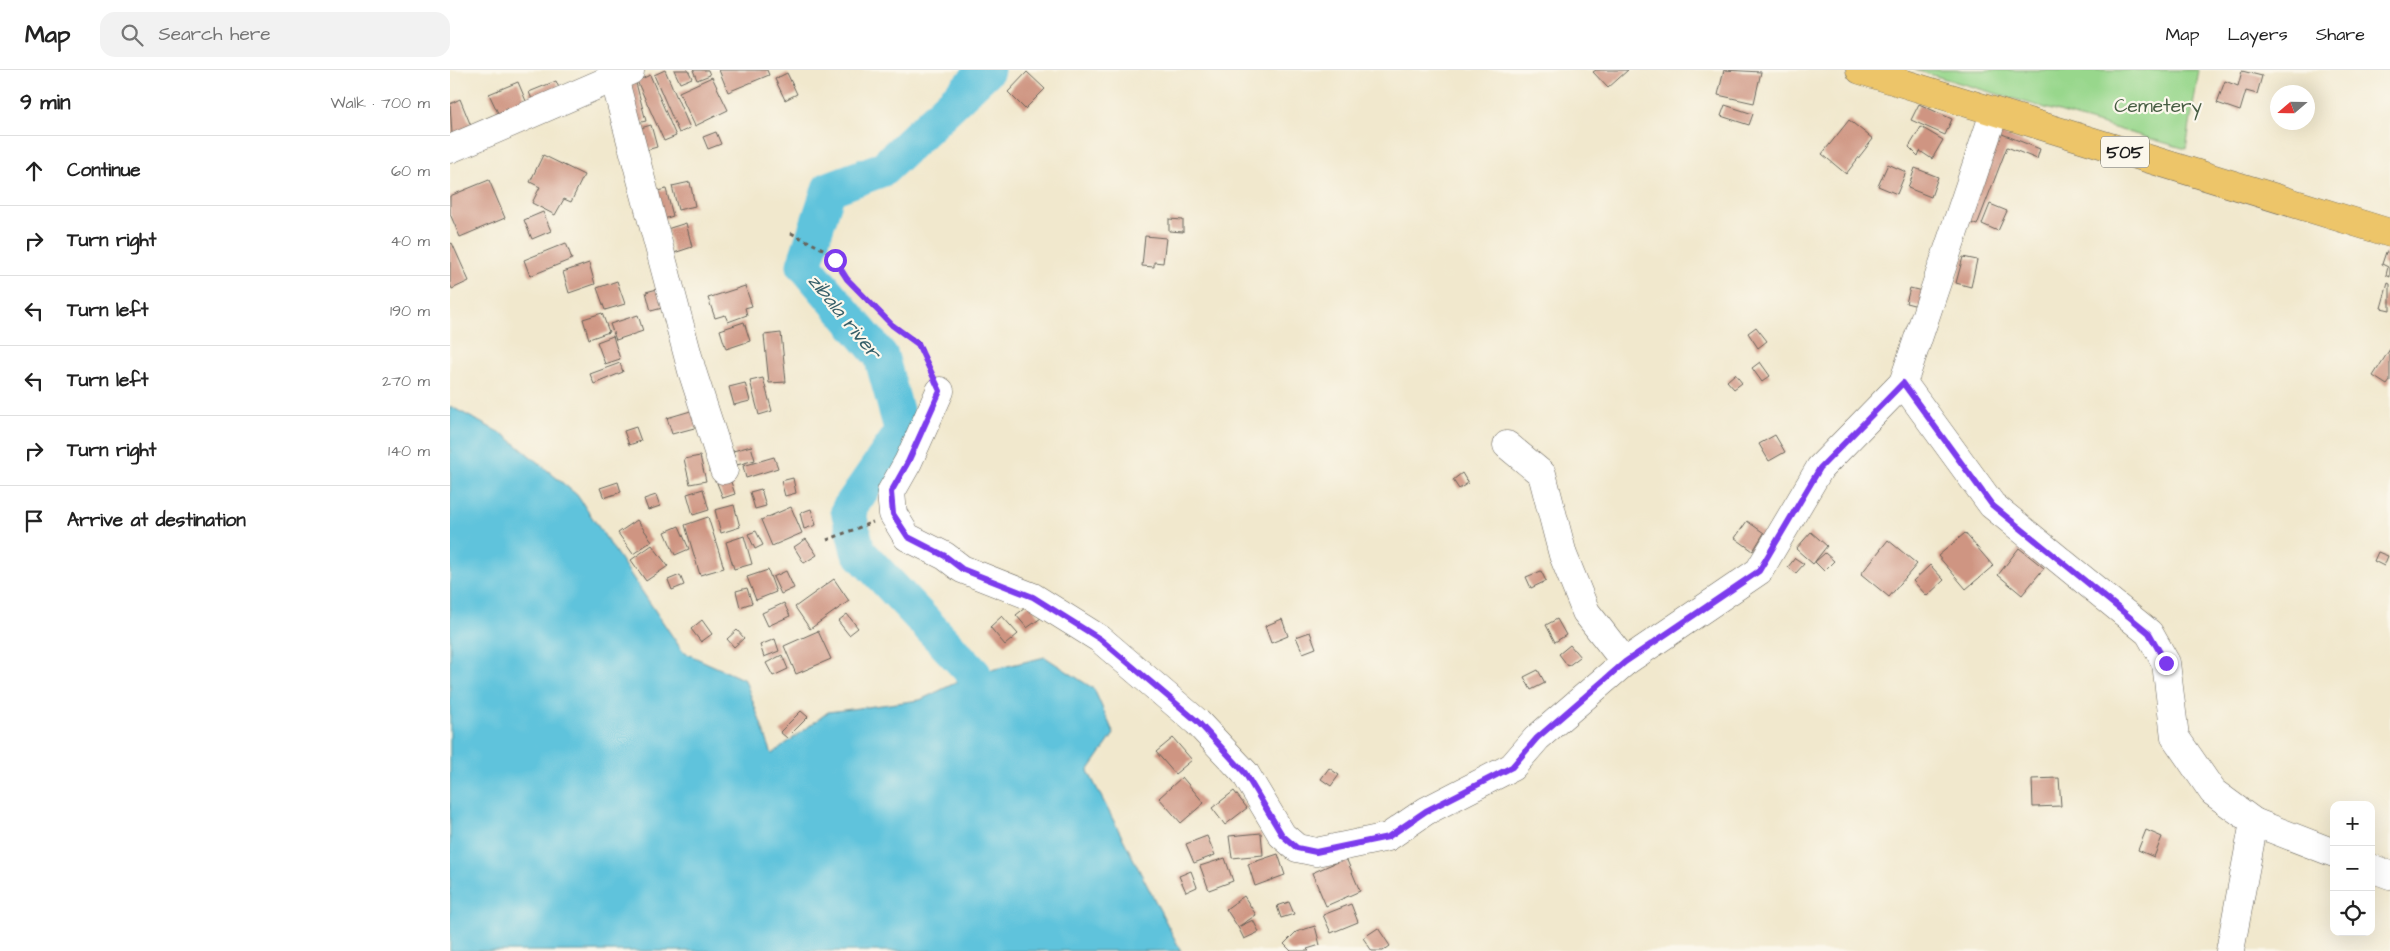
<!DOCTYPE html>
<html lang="en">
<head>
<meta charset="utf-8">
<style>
  :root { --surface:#fff; --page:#f2f2f2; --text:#222; --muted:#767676; --line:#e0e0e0 }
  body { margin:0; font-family:"Architects Daughter",sans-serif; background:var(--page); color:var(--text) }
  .controls { position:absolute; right:15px; bottom:15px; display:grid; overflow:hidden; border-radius:10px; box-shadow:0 5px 20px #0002 }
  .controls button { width:45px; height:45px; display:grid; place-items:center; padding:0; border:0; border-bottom:1px solid var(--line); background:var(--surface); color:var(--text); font:25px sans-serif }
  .compass { position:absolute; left:1820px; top:15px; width:45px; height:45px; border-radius:50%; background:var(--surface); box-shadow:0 5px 20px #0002; rotate:250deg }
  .stop { position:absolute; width:15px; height:15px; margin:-11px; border:4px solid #7c3aed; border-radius:50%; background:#fff }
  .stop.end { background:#7c3aed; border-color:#fff; box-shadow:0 1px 5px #0008 }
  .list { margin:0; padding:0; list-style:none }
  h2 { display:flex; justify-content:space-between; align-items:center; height:65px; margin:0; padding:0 20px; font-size:21px }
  h2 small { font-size:16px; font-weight:400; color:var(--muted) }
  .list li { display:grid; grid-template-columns:32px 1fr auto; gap:15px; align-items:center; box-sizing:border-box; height:70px; padding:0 20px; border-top:1px solid var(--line) }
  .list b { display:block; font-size:19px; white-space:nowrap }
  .list em { font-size:16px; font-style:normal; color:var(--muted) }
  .icon { flex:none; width:28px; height:28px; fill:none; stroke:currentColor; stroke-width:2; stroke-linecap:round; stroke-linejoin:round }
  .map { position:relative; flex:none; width:1940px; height:881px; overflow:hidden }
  header { display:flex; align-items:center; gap:30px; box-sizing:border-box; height:70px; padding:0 25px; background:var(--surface); border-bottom:1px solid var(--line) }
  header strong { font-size:24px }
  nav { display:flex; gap:28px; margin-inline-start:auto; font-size:18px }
  .search { width:350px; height:45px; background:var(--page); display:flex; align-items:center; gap:12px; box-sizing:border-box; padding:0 18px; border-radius:15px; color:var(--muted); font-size:19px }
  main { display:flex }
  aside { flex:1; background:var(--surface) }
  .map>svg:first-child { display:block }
  .green { fill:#98d78c; stroke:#5a7a54 }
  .water { fill:#5ec3dc; stroke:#3d707c }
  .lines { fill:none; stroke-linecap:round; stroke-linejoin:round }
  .river { stroke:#5ec3dc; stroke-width:35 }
  .building { fill:#cf9582 }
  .minor-casing { stroke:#67635a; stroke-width:29 }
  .major-casing { stroke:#67635a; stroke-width:29 }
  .path { stroke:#67635a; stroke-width:3; stroke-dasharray:4 4; stroke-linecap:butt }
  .minor { stroke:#fff; stroke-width:28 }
  .major { stroke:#edc569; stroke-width:28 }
  .route { stroke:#7c3aed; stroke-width:6 }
  .labels { text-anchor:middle; stroke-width:4.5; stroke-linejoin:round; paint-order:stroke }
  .shield { fill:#fbf7ec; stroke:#5f5e5a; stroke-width:1 }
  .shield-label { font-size:18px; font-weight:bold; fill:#1c1c1c }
  .park-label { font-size:19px; fill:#475d43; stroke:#fbf7ec }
  .water-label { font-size:20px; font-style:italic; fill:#365f69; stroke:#fbf7ec }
</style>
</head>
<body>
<header>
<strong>Map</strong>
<div class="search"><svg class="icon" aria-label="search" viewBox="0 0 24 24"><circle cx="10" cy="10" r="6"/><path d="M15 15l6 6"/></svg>Search here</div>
<nav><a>Map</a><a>Layers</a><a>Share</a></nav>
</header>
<main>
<aside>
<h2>9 min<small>Walk · 700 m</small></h2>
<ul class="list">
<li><svg class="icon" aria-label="ahead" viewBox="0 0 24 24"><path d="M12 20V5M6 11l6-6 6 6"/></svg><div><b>Continue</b></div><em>60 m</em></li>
<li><svg class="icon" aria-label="right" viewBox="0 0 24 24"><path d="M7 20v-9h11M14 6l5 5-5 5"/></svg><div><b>Turn right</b></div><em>40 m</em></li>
<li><svg class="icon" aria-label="left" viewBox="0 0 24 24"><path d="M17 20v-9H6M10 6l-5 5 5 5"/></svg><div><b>Turn left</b></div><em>190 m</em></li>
<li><svg class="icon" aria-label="left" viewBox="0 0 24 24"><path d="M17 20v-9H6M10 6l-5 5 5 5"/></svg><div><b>Turn left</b></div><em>270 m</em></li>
<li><svg class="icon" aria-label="right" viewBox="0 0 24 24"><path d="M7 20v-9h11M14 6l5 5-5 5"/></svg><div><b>Turn right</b></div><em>140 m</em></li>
<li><svg class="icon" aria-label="arrive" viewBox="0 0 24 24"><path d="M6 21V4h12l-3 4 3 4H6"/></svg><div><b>Arrive at destination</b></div></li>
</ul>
</aside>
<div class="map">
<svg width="1940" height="881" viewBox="0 0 1940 881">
  <rect width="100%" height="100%" fill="#fbf7ec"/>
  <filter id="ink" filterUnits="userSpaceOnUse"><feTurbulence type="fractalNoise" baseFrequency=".02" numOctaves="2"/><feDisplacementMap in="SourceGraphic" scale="10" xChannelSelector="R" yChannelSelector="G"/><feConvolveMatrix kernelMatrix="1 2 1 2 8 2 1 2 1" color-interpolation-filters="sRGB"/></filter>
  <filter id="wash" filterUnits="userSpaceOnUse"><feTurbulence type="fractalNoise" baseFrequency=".0096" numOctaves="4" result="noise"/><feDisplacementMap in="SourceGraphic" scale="20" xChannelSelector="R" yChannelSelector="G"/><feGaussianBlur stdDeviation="1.12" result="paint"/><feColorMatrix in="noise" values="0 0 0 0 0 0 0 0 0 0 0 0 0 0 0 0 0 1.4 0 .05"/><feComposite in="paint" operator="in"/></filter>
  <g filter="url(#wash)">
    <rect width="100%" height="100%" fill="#f1e8cd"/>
    <polygon class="green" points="1465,0 1749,0 1736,79"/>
    <polygon class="water" points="0,336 56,366 127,425 233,582 295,610 322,684 378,642 470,630 524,604 595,587 644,619 664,664 638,701 731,881 0,881"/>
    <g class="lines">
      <polyline class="river" points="524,604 408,481 398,440 452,362 431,286 354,195 379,119 433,99 537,0"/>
    </g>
    <g id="blocks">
      <g class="building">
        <polygon points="215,0 240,58 229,63 204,5"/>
        <polygon points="224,0 238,0 242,8 230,13"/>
        <polygon points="243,0 258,0 260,5 247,10"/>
        <polygon points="269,0 317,0 319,5 278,22"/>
        <polygon points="1146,0 1178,0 1158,18 1143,2"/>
        <polygon points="1274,0 1311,2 1304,33 1268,25"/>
        <polygon points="1792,1 1812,6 1807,24 1796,21 1790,41 1767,33 1775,11 1788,16"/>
        <polygon points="577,2 595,19 575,39 558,22"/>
        <polygon points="337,3 347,24 335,30 325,9"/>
        <polygon points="200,5 226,66 214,71 187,11"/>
        <polygon points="262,7 278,40 245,56 229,22"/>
        <polygon points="106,11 110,20 83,32 79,22"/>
        <polygon points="68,12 76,31 48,43 39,24"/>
        <polygon points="186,13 196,51 183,54 173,16"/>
        <polygon points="10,29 21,56 2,64 0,34"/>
        <polygon points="1469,34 1502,49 1495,65 1461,50"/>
        <polygon points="1275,35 1303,44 1299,55 1271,46"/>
        <polygon points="1399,50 1423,69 1396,104 1372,84"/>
        <polygon points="201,55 207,77 193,81 187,59"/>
        <polygon points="1471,57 1493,70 1482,89 1470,81 1468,86 1459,77"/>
        <polygon points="266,62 271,74 258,79 253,67"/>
        <polygon points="1547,62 1590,79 1587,89 1557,77 1527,155 1512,150"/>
        <polygon points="93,85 134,105 121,132 114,129 105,145 82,133 90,117 80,112"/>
        <polygon points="1438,94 1456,102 1447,124 1428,116"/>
        <polygon points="1465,98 1488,107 1481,127 1458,118"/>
        <polygon points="39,110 55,148 10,167 0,144 0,126"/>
        <polygon points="240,112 245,136 228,140 222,116"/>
        <polygon points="216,119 223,146 211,150 203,122"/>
        <polygon points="1540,134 1557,141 1548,161 1532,154"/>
        <polygon points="93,142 101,161 82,169 74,150"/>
        <polygon points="719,149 733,150 733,162 719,161"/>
        <polygon points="236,153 242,177 224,183 217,159"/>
        <polygon points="695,166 716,168 713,193 704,192 704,197 692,196"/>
        <polygon points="2,173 19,211 2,219 0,214 0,174"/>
        <polygon points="116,173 122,189 80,206 74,190"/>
        <polygon points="1936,182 1940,183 1940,207 1936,205 1938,197 1932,194"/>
        <polygon points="1513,187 1527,190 1521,217 1506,213"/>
        <polygon points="139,193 145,214 119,223 113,202"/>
        <polygon points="167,211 175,234 155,240 147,218"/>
        <polygon points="1938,213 1940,214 1940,240 1931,238"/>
        <polygon points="295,216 302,236 295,238 297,245 278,252 275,245 265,248 258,228"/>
        <polygon points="211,218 216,237 201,241 196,222"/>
        <polygon points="1460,218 1476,222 1472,237 1456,233"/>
        <polygon points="152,243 159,262 139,269 133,249"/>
        <polygon points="188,245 193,261 166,270 160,254"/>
        <polygon points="294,252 300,271 276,279 270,260"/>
        <polygon points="1306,257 1317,271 1308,278 1298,263"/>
        <polygon points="331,263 336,312 319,313 314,265"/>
        <polygon points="163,266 170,289 155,294 147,272"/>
        <polygon points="1940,279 1940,311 1937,315 1923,306"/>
        <polygon points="1310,292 1320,306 1312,312 1302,298"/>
        <polygon points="170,293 173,302 144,314 140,304"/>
        <polygon points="1285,304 1292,313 1284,319 1277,311"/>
        <polygon points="313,308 322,341 309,345 300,311"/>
        <polygon points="295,313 300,331 284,335 279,317"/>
        <polygon points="244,340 248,357 222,364 217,348"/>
        <polygon points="186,357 191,371 179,375 174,361"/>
        <polygon points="1325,365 1335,382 1319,391 1309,374"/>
        <polygon points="301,376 305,390 287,395 283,381"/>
        <polygon points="250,386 256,411 240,414 234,389"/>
        <polygon points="324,387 328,398 296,408 293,396"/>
        <polygon points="1012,403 1018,413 1009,419 1003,410"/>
        <polygon points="343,408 346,423 335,426 331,411"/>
        <polygon points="280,409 285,424 273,428 267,413"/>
        <polygon points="168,412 171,422 154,428 150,418"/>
        <polygon points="253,419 259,440 243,445 237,424"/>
        <polygon points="311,419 316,436 305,439 300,422"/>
        <polygon points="206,425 210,436 198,440 194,429"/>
        <polygon points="284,435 290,457 271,463 265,440"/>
        <polygon points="341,437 352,463 322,476 311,450"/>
        <polygon points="361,439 366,455 354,459 350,443"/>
        <polygon points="258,447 274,498 250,505 235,455"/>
        <polygon points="187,450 202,471 183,484 168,463"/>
        <polygon points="1297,451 1314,463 1303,481 1285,468"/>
        <polygon points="229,456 239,479 225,485 215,462"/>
        <polygon points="306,461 313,475 305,479 298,464"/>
        <polygon points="1361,462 1377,476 1363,494 1346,479"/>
        <polygon points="1515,463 1543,496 1516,519 1488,486"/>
        <polygon points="294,466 302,494 284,499 276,472"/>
        <polygon points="356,469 367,485 354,493 344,477"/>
        <polygon points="1438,470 1467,494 1439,527 1411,504"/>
        <polygon points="202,475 218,496 196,511 181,490"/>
        <polygon points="1569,478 1594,498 1572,525 1548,505"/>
        <polygon points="1928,482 1938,486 1934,496 1924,491"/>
        <polygon points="1375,483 1384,491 1374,501 1365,492"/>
        <polygon points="1345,488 1354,494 1346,503 1338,497"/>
        <polygon points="1480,495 1494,510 1477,526 1463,511"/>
        <polygon points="318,500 326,522 306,530 297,507"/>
        <polygon points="336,501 344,518 331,524 323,507"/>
        <polygon points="1091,501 1096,511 1081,518 1076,507"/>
        <polygon points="230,505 234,515 222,520 218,510"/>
        <polygon points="384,509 399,531 360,559 345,537"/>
        <polygon points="297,518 302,533 290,537 286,521"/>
        <polygon points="334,533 340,546 318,556 312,543"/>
        <polygon points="580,534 591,548 577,558 566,545"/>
        <polygon points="397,544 408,558 399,565 388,551"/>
        <polygon points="552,546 568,564 555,575 540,557"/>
        <polygon points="832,549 838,566 821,573 815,556"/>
        <polygon points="1107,549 1116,565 1105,572 1096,555"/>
        <polygon points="252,550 262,564 251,572 241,559"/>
        <polygon points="287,560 294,568 284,577 277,569"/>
        <polygon points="368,561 381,589 346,604 334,576"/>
        <polygon points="860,562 866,578 853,583 846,567"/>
        <polygon points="325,569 329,581 314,587 310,575"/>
        <polygon points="1120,575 1130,587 1118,596 1109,584"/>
        <polygon points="332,585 338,599 323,606 316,593"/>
        <polygon points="1088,600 1095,613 1081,620 1074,607"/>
        <polygon points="351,641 358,647 337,668 330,662"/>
        <polygon points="723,668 742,690 725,704 706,682"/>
        <polygon points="879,698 889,705 881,716 871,709"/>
        <polygon points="732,707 754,733 731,753 709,728"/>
        <polygon points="1609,708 1611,736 1583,737 1582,709"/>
        <polygon points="784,721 797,738 775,755 762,738"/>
        <polygon points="1696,760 1712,767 1704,787 1688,780"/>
        <polygon points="811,763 813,785 782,788 779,766"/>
        <polygon points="757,766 765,785 744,793 736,774"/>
        <polygon points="828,784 835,805 805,816 798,794"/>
        <polygon points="775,788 783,811 759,820 750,796"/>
        <polygon points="896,788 910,821 876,836 862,803"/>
        <polygon points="741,801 747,817 736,822 729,806"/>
        <polygon points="794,826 806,845 788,857 776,839"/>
        <polygon points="839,832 844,844 831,848 827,836"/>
        <polygon points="901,834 908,852 881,863 873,845"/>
        <polygon points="803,850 809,862 794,869 788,857"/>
        <polygon points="865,856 870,875 857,879 859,881 841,881 834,874 846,862"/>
        <polygon points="928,858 940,876 933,881 922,881 913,868"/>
      </g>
    </g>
  </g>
  <g filter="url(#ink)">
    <use href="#blocks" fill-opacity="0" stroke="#67635a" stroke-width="1"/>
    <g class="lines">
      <defs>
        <g id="minor">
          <polyline points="162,0 242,301 274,400"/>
          <polyline points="1544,43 1453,313 1542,435 1699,563 1716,593 1725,667 1763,722 1804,752 1884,783"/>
          <polyline points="0,79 180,1"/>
          <polyline points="490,321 458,392 441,422 443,444 457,467 495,486 512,499 583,527 650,569 747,652 795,703 832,765 847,778 866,782 938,767 976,741 1062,697 1087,668 1175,592 1309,501 1370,398 1453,313"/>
          <polyline points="1057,375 1092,404 1113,485 1136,542 1175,592"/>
          <polyline points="1921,798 1940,805"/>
          <polyline points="1780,881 1804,752"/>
        </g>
        <polyline id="major" points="1410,0 1940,163"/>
      </defs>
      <use href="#minor" class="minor-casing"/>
      <use href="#major" class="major-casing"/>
      <g class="path">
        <polyline points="341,163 375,180 397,209 442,255 469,274 481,302"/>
        <polyline points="377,470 423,452"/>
      </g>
      <use href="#minor" class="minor"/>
      <use href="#major" class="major"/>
    </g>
  </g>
  <g class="lines" filter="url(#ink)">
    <polyline class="route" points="385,190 397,209 442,255 468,274 490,321 458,392 441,422 443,444 458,467 495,486 512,499 583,527 650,569 748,652 795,703 832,765 847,778 866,782 938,767 976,741 1062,697 1087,668 1175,592 1309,501 1370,398 1453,313 1542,435 1699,563 1716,593"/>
  </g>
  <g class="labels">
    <rect class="shield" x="1651" y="66.5" width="48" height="31" rx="4"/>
    <g class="shield-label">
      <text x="1675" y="88">505</text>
    </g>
    <g class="park-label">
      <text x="1708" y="42">Cemetery</text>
    </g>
    <g class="water-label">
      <text transform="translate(395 246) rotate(51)" y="7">zibala river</text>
    </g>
  </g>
</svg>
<div class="controls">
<button>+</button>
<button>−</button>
<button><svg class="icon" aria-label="locate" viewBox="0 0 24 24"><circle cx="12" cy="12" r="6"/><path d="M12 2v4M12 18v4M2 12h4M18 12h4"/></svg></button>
</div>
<svg class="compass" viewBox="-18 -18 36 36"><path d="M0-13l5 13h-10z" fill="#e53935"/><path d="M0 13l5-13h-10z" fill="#767676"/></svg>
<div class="stop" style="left:385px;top:190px"></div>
<div class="stop end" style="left:1716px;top:593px"></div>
</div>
</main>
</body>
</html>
